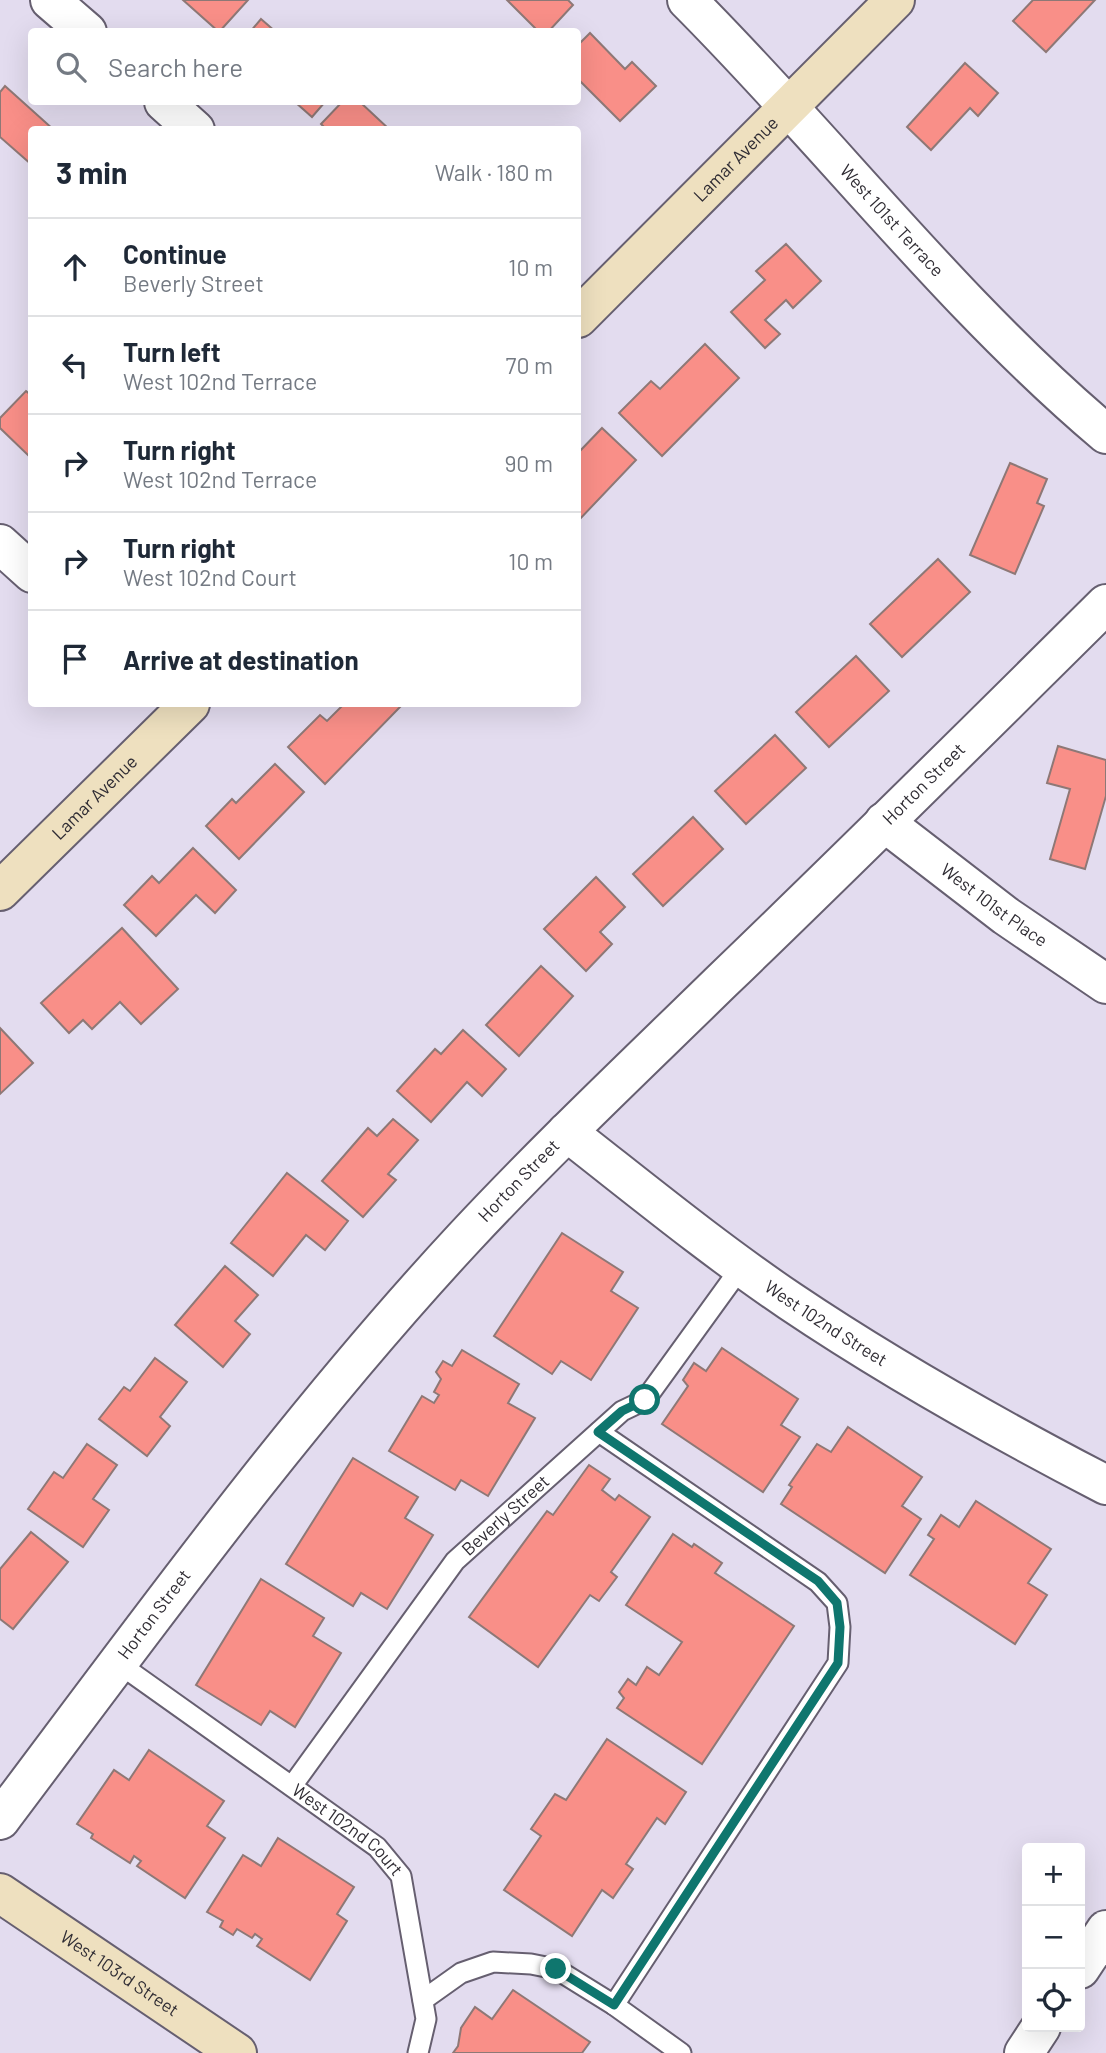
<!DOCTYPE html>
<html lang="en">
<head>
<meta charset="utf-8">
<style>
  :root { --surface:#fff; --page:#f2f2f3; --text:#1f2937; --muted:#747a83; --line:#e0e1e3 }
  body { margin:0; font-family:Barlow,sans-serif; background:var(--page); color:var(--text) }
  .controls { position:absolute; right:21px; bottom:21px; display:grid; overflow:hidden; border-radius:7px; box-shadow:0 7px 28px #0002 }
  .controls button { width:63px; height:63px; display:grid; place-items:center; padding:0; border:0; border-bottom:2px solid var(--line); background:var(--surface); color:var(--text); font:35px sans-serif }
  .stop { position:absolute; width:21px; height:21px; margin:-16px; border:5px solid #0f766e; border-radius:50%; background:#fff }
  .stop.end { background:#0f766e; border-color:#fff; box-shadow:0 2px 7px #0008 }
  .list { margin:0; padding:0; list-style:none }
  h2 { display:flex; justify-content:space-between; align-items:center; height:91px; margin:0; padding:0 28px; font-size:30px }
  h2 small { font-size:23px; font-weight:400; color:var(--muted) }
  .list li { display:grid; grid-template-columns:46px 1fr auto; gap:21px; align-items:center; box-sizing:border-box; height:98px; padding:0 28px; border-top:2px solid var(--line) }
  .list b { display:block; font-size:26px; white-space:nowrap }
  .list p { margin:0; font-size:23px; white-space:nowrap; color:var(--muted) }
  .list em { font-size:23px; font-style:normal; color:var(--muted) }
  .icon { flex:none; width:38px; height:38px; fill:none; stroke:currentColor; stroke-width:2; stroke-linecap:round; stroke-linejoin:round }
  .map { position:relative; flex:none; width:1106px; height:2053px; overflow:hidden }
  .search { position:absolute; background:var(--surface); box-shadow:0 7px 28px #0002; left:28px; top:28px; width:553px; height:77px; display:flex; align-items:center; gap:18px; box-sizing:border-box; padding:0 24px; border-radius:7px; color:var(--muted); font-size:26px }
  .panel { position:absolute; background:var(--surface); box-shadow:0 7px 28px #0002; left:28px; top:126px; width:553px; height:581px; border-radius:7px }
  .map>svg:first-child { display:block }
  .building { fill:#f98f88; stroke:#8e7876; stroke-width:2 }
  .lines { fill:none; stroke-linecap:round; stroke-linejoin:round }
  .lane-casing { stroke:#665f70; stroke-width:23 }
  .street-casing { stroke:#665f70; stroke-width:42 }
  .secondary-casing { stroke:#665f70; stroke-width:42 }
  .lane { stroke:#fff; stroke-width:19 }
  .street { stroke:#fff; stroke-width:38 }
  .secondary { stroke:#eee0bf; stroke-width:38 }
  .route { stroke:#0f766e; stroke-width:9 }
  .labels { text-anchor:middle; stroke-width:5; stroke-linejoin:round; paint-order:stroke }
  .street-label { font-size:18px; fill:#302d34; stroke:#fff }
</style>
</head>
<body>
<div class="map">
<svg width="1106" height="2053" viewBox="0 0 1106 2053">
  <rect width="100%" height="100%" fill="#e3dcef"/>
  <g class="building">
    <polygon points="183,0 248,0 219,32"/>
    <polygon points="507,0 568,0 573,5 548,32 539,32"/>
    <polygon points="1033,0 1095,0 1046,52 1013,21"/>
    <polygon points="261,19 276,32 250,32"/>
    <polygon points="590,33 625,69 632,62 656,86 620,121 578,79 578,45"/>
    <polygon points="965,63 998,93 978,116 970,108 931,150 907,127"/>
    <polygon points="5,86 54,130 32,130 32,165 0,137 0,92"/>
    <polygon points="295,102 325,102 312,117"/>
    <polygon points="342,102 360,102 390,130 327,130 321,124"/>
    <polygon points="786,244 821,281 793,308 786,300 765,320 780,334 765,348 731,312 765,280 756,271"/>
    <polygon points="705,344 739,378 662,456 619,413 651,381 660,389"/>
    <polygon points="26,391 32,396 32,459 0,428 0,418"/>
    <polygon points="602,428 636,460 578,521 578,453"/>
    <polygon points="1010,463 1047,479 1037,503 1044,506 1015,574 970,555"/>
    <polygon points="938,559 970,592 902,657 870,624"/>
    <polygon points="856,656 889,691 829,747 796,712"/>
    <polygon points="344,704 397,704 400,707 325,784 288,747 320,715 327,721"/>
    <polygon points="775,735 806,768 746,824 715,791"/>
    <polygon points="1058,746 1106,760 1106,796 1085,869 1050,859 1070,789 1047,783"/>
    <polygon points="275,764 304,792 239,859 206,826 232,799 236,803"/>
    <polygon points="693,817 723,849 663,906 633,874"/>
    <polygon points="193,848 236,890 215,913 196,895 156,936 124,905 152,876 159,883"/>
    <polygon points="596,877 625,907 600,932 612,944 586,971 544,929"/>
    <polygon points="122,928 178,989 141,1024 120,1002 92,1029 83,1020 69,1033 41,1003"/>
    <polygon points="541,966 573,996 519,1056 486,1025"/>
    <polygon points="0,1028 33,1063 0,1094"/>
    <polygon points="463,1030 506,1069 482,1096 467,1082 431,1122 397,1091 435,1049 441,1054"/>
    <polygon points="393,1119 418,1140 388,1174 396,1180 363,1217 322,1181 368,1128 377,1136"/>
    <polygon points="287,1173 348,1221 325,1250 306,1235 273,1276 231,1243"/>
    <polygon points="562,1233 623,1272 611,1291 638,1308 591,1380 561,1361 552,1374 494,1336"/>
    <polygon points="225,1266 258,1295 235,1321 250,1334 223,1367 175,1325"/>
    <polygon points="722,1348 798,1399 781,1425 800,1437 763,1492 662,1424 688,1386 683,1380 694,1363 706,1371"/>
    <polygon points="462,1350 519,1384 508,1403 535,1418 488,1496 461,1480 455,1490 389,1451 422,1396 434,1403 439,1395 434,1392 441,1379 436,1372 443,1361 452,1366"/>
    <polygon points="155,1358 187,1382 160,1417 170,1426 147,1456 99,1419 124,1387 130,1391"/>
    <polygon points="848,1427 922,1477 902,1506 921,1519 885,1573 781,1504 792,1487 789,1485 817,1444 831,1452"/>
    <polygon points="87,1444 117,1465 93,1499 109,1510 83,1547 28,1509 54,1472 63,1478"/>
    <polygon points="353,1458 418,1497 405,1518 433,1535 387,1609 361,1593 353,1606 286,1564"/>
    <polygon points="589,1465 610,1479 602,1490 615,1500 619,1495 650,1517 611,1572 617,1577 599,1601 590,1595 538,1667 469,1617 547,1511 553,1515"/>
    <polygon points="976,1501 1051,1549 1028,1583 1047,1595 1015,1644 910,1575 934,1539 928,1535 941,1515 959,1527"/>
    <polygon points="31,1532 68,1562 13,1629 0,1619 0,1569"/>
    <polygon points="673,1534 692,1547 694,1544 722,1563 715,1573 794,1626 702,1764 617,1708 624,1698 619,1692 628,1679 636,1685 647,1667 659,1675 682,1642 626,1605"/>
    <polygon points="261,1579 324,1618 313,1636 341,1653 295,1727 270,1711 261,1725 196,1685"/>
    <polygon points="607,1739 686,1792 665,1824 657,1818 626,1864 633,1869 613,1898 602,1890 572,1936 504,1890 541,1836 531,1829 555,1794 566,1800"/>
    <polygon points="149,1750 224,1801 207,1826 225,1838 185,1898 137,1866 141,1861 134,1856 130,1863 91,1838 93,1834 77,1824 114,1770 129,1780"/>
    <polygon points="278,1838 354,1887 337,1914 347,1921 310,1980 257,1946 262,1939 255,1934 252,1938 237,1929 233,1935 220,1927 223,1921 207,1912 243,1855 261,1866"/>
    <polygon points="513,1990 590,2042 582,2053 453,2053 458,2046 461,2028 475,2007 492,2019"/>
  </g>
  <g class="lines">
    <defs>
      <g id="lane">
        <polyline points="599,1432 818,1582 837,1603 840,1627 838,1663 614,2005"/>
        <path id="s1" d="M118,1663l259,184 24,29 25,143 -8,34"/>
        <path id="s2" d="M292,1786l163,-225 167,-150 23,-11 97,-134"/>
        <polyline points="423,2000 461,1973 493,1962 531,1964 556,1969 614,2005 681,2053"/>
      </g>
      <g id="street">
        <polyline points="50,0 87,32"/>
        <path id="s3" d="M687,0c142,142 265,304 419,434"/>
        <polyline points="164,102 195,130"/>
        <polyline points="0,544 32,573"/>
        <path id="s4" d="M884,822l122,94 100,68"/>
        <path id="s5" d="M567,1132c73,57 146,117 223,169 101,68 208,128 316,184"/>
        <path id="s6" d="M0,1820c149,-198 295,-400 464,-582 83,-89 171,-172 258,-257 129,-124 257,-251 384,-377"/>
        <polyline points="1080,1969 1106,1930"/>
        <polyline points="1024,2053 1041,2027"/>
      </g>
      <g id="secondary">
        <path id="s7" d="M578,318l317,-318"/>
        <path id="s8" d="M0,891l190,-187"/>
        <path id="s9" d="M0,1893l237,160"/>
      </g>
    </defs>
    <use href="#lane" class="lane-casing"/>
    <use href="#street" class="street-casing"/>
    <use href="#secondary" class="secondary-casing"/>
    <use href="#lane" class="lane"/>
    <use href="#street" class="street"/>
    <use href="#secondary" class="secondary"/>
  </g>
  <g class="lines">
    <polyline class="route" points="556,1969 614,2005 838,1663 840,1627 837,1603 818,1581 598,1432 622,1411 645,1400"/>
  </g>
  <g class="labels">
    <g class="street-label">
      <text dy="6" stroke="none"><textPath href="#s7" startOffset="224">Lamar Avenue</textPath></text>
      <text dy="6" stroke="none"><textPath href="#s3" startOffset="301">West 101st Terrace</textPath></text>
      <text dy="6" stroke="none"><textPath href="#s6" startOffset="1391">Horton Street</textPath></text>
      <text dy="6" stroke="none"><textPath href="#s8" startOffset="133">Lamar Avenue</textPath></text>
      <text dy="6" stroke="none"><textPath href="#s4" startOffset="138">West 101st Place</textPath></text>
      <text dy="6" stroke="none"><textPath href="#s6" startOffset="824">Horton Street</textPath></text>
      <text dy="6" stroke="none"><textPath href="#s5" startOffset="322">West 102nd Street</textPath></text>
      <text dy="6" stroke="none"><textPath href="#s2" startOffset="346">Beverly Street</textPath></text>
      <text dy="6" stroke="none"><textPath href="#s6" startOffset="257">Horton Street</textPath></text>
      <text dy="6" stroke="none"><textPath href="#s1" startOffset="284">West 102nd Court</textPath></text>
      <text dy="6" stroke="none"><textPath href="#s9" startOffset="144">West 103rd Street</textPath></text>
    </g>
  </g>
</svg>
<div class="controls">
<button>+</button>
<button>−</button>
<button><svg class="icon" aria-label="locate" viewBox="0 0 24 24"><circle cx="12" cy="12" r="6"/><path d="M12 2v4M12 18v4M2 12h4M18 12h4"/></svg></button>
</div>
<div class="stop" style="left:645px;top:1400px"></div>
<div class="stop end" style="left:556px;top:1969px"></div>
<div class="search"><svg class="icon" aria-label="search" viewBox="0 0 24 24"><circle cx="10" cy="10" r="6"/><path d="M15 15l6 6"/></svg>Search here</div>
<section class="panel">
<h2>3 min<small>Walk · 180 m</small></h2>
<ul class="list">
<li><svg class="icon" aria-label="ahead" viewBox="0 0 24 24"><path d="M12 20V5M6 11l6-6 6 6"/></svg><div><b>Continue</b><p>Beverly Street</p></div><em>10 m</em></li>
<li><svg class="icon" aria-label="left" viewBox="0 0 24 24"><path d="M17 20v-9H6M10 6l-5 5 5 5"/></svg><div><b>Turn left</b><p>West 102nd Terrace</p></div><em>70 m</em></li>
<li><svg class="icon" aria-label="right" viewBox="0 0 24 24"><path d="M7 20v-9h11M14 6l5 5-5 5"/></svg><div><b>Turn right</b><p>West 102nd Terrace</p></div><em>90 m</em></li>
<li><svg class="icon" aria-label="right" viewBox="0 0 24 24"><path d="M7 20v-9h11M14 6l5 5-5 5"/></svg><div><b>Turn right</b><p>West 102nd Court</p></div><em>10 m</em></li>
<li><svg class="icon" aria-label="arrive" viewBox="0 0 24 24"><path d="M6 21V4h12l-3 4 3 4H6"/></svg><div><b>Arrive at destination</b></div></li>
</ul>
</section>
</div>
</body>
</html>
